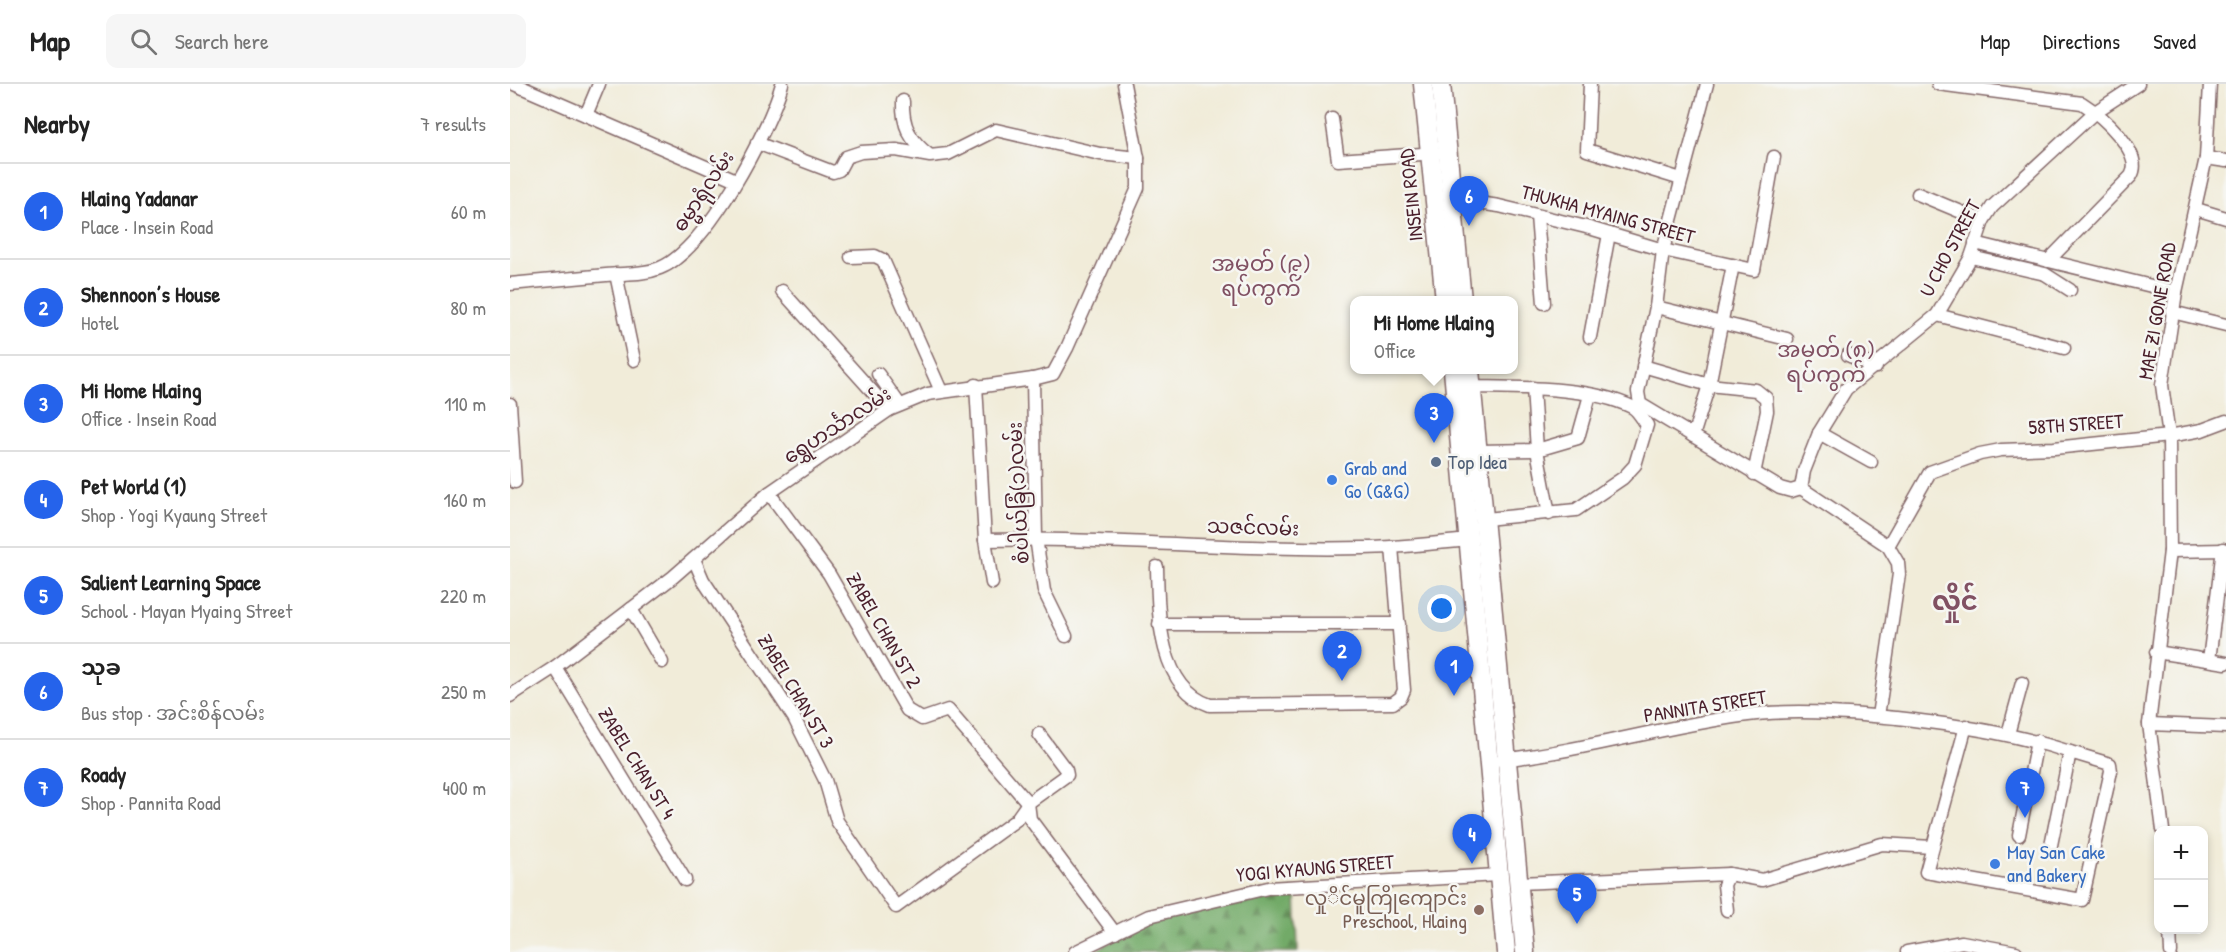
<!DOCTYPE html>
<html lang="en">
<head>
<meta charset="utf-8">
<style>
  :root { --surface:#fff; --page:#f6f6f6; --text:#222; --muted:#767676; --line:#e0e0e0; --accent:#2563eb }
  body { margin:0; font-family:"Patrick Hand","Noto Sans Myanmar",sans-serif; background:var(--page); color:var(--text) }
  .controls { position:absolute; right:18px; bottom:18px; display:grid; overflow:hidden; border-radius:12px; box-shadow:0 3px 9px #0003 }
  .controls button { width:54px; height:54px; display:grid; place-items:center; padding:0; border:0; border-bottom:2px solid var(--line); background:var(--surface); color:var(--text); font:30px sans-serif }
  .you { position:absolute; left:932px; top:525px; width:21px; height:21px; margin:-15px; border:4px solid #fff; border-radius:50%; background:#1a73e8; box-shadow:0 0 0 9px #1a73e833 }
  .badge { display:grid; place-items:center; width:39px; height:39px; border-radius:50%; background:var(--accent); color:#fff; font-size:20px; font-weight:700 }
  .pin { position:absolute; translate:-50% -50px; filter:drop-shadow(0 2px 3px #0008) }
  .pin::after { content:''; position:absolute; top:32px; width:21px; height:18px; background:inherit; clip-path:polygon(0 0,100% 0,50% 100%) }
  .popup { position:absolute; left:840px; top:212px; width:168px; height:78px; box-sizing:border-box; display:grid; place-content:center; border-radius:12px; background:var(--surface); filter:drop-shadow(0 2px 4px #0005); font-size:20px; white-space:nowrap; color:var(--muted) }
  .popup b { font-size:22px; color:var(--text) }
  .popup::after { content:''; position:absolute; left:50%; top:100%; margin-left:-12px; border:12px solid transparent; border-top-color:var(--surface) }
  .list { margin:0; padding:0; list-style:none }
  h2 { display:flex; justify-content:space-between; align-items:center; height:78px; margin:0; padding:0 24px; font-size:26px }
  h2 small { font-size:20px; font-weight:400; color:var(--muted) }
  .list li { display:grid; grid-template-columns:39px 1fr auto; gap:18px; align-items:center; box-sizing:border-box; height:96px; padding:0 24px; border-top:2px solid var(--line) }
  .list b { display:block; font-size:22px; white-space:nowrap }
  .list p { margin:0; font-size:20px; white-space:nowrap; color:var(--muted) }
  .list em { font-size:20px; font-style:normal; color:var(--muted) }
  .icon { flex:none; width:33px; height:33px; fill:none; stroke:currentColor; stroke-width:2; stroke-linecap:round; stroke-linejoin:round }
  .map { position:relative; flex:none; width:1716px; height:868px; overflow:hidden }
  header { display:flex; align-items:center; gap:36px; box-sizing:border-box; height:84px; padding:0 30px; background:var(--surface); border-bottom:2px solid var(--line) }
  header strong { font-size:28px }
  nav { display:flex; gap:33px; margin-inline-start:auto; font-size:21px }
  .search { width:420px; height:54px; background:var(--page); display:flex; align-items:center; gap:15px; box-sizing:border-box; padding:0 21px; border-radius:12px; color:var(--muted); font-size:22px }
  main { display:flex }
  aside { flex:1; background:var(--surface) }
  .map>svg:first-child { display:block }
  .forest { fill:url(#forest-firs); stroke:#5e6449; stroke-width:1.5 }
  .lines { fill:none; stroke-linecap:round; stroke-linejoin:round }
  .street-casing { stroke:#846768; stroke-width:15 }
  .primary-casing { stroke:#846768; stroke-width:21 }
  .street { stroke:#fff; stroke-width:12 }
  .primary { stroke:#fff; stroke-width:18 }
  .service-dot { fill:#5c6f8a; stroke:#f6f6f2; stroke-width:2 }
  .shop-dot { fill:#3f7fe0; stroke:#f6f6f2; stroke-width:2 }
  .education-dot { fill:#8d6e63; stroke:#f6f6f2; stroke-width:2 }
  .labels { text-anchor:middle; stroke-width:5; stroke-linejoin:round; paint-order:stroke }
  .street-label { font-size:20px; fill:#4a1f2b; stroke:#f6f6f2 }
  .service-label { font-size:20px; fill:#4e5e75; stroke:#f6f6f2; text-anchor:start }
  .shop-label { font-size:20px; fill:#366cbe; stroke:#f6f6f2; text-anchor:start }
  .education-label { font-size:20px; fill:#785e54; stroke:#f6f6f2; text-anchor:end }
  .quarter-label { font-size:22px; fill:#815163; stroke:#f6f6f2 }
  .district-label { font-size:26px; font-weight:bold; fill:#815163; stroke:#f6f6f2 }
</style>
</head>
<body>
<header>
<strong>Map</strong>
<div class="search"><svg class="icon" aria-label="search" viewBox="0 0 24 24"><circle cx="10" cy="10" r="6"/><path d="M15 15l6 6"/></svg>Search here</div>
<nav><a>Map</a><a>Directions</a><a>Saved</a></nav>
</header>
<main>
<aside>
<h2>Nearby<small>7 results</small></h2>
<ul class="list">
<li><span class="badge">1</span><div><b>Hlaing Yadanar</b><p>Place · Insein Road</p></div><em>60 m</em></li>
<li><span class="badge">2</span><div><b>Shennoon’s House</b><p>Hotel</p></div><em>80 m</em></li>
<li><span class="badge">3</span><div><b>Mi Home Hlaing</b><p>Office · Insein Road</p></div><em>110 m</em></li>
<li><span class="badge">4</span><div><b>Pet World (1)</b><p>Shop · Yogi Kyaung Street</p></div><em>160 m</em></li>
<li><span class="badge">5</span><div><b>Salient Learning Space</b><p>School · Mayan Myaing Street</p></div><em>220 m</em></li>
<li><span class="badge">6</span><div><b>သုခ</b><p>Bus stop · အင်းစိန်လမ်း</p></div><em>250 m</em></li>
<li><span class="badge">7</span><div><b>Roady</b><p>Shop · Pannita Road</p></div><em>400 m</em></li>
</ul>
</aside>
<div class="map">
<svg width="1716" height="868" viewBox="0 0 1716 868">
  <defs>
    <pattern id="forest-firs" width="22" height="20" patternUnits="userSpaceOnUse" patternTransform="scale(1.5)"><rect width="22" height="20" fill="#72aa67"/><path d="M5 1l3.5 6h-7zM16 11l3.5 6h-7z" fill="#608a55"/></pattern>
  </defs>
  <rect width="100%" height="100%" fill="#f6f6f2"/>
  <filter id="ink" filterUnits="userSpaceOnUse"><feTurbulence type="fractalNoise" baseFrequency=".0167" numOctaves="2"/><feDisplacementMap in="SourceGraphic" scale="12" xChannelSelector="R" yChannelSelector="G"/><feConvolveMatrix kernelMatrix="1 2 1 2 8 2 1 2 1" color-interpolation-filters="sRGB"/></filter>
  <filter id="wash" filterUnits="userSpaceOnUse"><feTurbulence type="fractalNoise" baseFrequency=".008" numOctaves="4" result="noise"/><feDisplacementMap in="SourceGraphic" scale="24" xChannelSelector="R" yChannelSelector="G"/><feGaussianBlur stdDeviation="1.35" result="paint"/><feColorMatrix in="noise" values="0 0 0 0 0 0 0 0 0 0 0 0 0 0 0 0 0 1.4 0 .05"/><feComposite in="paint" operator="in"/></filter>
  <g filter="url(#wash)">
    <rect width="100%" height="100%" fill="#f1ecd9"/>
    <polygon class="forest" points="786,805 788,868 583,868 639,836 717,816"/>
  </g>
  <g filter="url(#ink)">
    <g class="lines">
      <defs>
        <g id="street">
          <polyline points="4,0 226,96"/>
          <polyline points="1080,0 1077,66 1171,95"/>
          <polyline points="1197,0 1153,166 1146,223 1128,308 1130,320 1270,404 1281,407 1291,404"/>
          <path d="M1428,0l144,19c19,12 63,50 49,73l-83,85"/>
          <path d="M393,17c-1,25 7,39 26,54"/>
          <polyline points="76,31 89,0"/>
          <polyline points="822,35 828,76 926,69"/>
          <polyline points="247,59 323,88 329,86 336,73 351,68 386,66 420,72 438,70 486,46 590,70 628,74"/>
          <polyline points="1696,74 1716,77"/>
          <polyline points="1408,110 1473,137"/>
          <polyline points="941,115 989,122 1076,143 1153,166 1244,186 1264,73"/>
          <polyline points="1686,125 1716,134"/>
          <polyline points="1027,132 1034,219"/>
          <polyline points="1465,159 1666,208"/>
          <polyline points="341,173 365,172 373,176 431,307"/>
          <polyline points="1461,173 1535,190 1560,206"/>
          <polyline points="106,190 124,276"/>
          <path d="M0,200c32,-3 64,-6 96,-9 18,-2 37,0 54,-7 46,-18 109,-137 122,-184"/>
          <polyline points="272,207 379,326"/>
          <polyline points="1146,223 1277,255"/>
          <polyline points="1662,228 1716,241"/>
          <polyline points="1427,231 1554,264"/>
          <polyline points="1080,253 1099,150"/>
          <polyline points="1338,271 1366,283"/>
          <polyline points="1133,282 1199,301 1246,306 1256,314 1257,327 1244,390"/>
          <polyline points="368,290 390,321"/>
          <polyline points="523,295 526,454 534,507 556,552"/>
          <polyline points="466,301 475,456 482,499"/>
          <path d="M962,303c47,1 117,-1 160,20 6,3 11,13 15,18l-12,40 -12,13 -47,32 -90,9"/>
          <polyline points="1023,304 1027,366 1039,430"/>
          <polyline points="0,320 5,398"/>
          <polyline points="1309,349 1361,378"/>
          <polyline points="1183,352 1199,301 1223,181"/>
          <polyline points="969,367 1027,366 1068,354 1080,311"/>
          <polyline points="1291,404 1294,387 1309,349 1336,305 1427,231 1461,173 1473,137 1482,123 1585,28 1628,0"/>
          <polyline points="1291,404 1378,462 1388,479 1389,490 1368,632"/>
          <polyline points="259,409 319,490 397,626 412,635 438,626 518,719"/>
          <path d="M475,456c126,-3 253,11 379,8 35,0 70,-5 105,-8"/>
          <polyline points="1378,462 1420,388 1470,370 1491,366 1544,364 1659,352 1692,346 1716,337"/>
          <polyline points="1660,467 1716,466"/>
          <polyline points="184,475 193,496 284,634 315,696 327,737 386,823 506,736 518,719 557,691 556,686 529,650"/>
          <path d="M647,483c1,44 1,121 53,138l183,-2 8,-6 3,-7 -12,-143"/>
          <polyline points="121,525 152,578"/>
          <polyline points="649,540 889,540"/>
          <polyline points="1646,568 1716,579"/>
          <polyline points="1699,576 1713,465"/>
          <polyline points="45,583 175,796"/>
          <polyline points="0,612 45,583 163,493 259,409 379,326 418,310 523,295 543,290 557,264 628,104 628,74 614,0"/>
          <polyline points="1639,640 1716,643"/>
          <polyline points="1456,642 1416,788 1572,816 1601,687 1600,680 1560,668 1541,761"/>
          <polyline points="1498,650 1512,599"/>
          <path d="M991,676c79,-9 154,-31 232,-43 55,-9 109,-4 164,1 59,7 116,15 173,34"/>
          <polyline points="518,719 520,735 605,849"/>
          <polyline points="1653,746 1639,640 1660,467 1659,352 1652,301 1666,208 1696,74 1700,0"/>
          <polyline points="1509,751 1527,657"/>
          <polyline points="1009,799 1219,790 1252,796 1372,760 1422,763"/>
          <polyline points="1217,826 1214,801 1219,790"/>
          <polyline points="1660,846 1661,868"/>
          <polyline points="565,868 639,832 758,804 988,791"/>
          <polyline points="1397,868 1452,858 1506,868"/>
        </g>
        <g id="primary">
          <polyline points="913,0 935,216"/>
          <polyline points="931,0 952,216"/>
          <polyline points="943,286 996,868"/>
          <polyline points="960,286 1015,868"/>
        </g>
      </defs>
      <use href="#street" class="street-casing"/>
      <use href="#primary" class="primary-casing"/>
      <use href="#street" class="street"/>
      <use href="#primary" class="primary"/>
    </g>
  </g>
  <circle class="service-dot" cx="926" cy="378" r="6"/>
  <g class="shop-dot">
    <circle cx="822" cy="396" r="6"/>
    <circle cx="1485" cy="780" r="6"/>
  </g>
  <circle class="education-dot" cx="969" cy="826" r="6"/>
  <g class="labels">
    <g class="street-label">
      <text transform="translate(193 107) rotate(-56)" y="7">ဓမ္မာရုံလမ်း</text>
      <text transform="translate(901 111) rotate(-96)" y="7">INSEIN ROAD</text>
      <text transform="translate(1098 130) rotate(15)" y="7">THUKHA MYAING STREET</text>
      <text transform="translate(1440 164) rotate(-62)" y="7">U CHO STREET</text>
      <text transform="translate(1647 227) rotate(-80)" y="7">MAE ZI GONE ROAD</text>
      <text transform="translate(1566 340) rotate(-4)" y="7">58TH STREET</text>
      <text transform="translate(327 341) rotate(-33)" y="7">ရွှေဟင်္သာလမ်း</text>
      <text transform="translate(508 409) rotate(-93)" y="7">စံပါယ်ခြံ(၁)လမ်း</text>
      <text transform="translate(743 443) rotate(2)" y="7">သဇင်လမ်း</text>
      <text transform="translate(374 546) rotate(60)" y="7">ZABEL CHAN ST 2</text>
      <text transform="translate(286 607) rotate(59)" y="7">ZABEL CHAN ST 3</text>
      <text transform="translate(1195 622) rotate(-9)" y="7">PANNITA STREET</text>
      <text transform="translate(127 679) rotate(58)" y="7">ZABEL CHAN ST 4</text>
      <text transform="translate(805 784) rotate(-5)" y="7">YOGI KYAUNG STREET</text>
    </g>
    <g class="service-label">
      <text x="938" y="385">Top Idea</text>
    </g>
    <g class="shop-label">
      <text x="834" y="391">Grab and<tspan x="834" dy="23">Go (G&amp;G)</tspan></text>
      <text x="1497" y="775">May San Cake<tspan x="1497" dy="23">and Bakery</tspan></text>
    </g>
    <g class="education-label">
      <text x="957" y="821">လှုိင်မူကြိုကျောင်း<tspan x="957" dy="23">Preschool, Hlaing</tspan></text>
    </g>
    <g class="quarter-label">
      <text x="751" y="187">အမှတ် (၉)<tspan x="751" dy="25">ရပ်ကွက်</tspan></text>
      <text x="1316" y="273">အမှတ် (၈)<tspan x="1316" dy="25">ရပ်ကွက်</tspan></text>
    </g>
    <g class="district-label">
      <text x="1445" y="526">လှိုင်</text>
    </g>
  </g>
</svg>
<div class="controls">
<button>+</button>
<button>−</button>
</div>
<div class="you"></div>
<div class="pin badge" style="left:944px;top:612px">1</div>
<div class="pin badge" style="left:832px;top:597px">2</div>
<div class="pin badge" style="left:924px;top:359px">3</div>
<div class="popup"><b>Mi Home Hlaing</b>Office</div>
<div class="pin badge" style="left:962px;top:780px">4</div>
<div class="pin badge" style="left:1067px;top:840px">5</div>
<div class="pin badge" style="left:959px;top:142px">6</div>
<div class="pin badge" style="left:1515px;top:734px">7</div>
</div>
</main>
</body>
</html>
